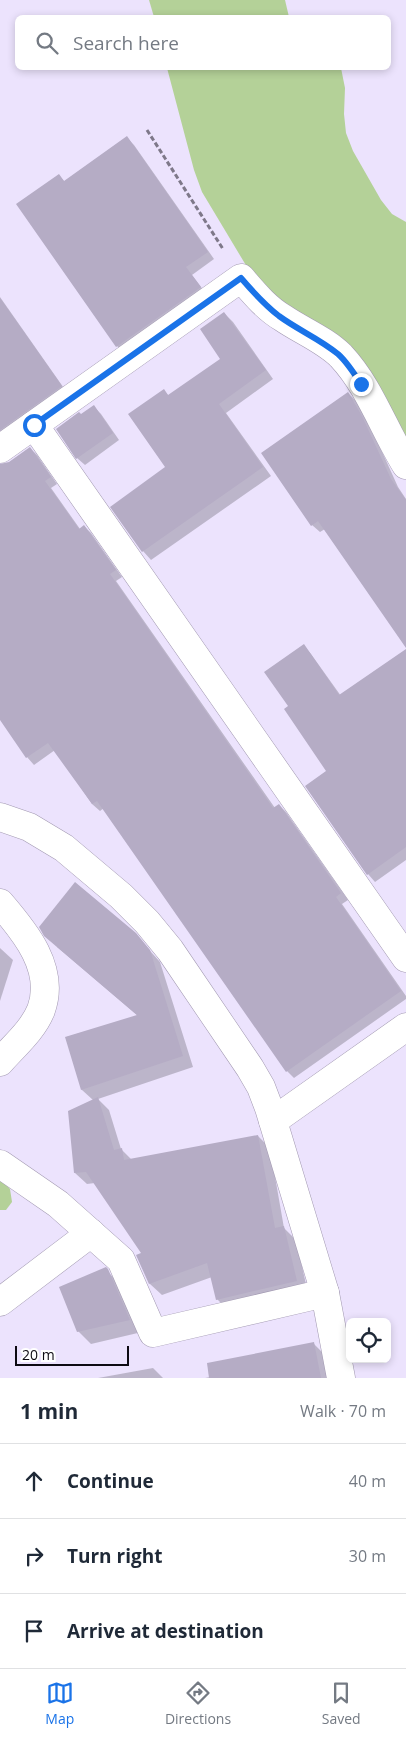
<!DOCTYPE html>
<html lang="en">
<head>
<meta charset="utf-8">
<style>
  :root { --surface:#fff; --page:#f2f2f3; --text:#1f2937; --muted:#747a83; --line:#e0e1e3; --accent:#1a73e8 }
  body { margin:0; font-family:"Open Sans",sans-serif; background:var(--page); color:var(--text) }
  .controls { position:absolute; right:15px; bottom:15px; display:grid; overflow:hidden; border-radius:8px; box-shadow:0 2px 8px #0003 }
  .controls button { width:45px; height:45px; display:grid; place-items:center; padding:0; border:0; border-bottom:1px solid var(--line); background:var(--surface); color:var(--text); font:25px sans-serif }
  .scale { position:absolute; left:15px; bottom:12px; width:114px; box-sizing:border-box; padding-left:5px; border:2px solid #0d0a12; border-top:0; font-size:14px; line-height:18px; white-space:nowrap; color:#0d0a12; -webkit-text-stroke:4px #fff; paint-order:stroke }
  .stop { position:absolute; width:15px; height:15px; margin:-11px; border:4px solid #1a73e8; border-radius:50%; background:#fff }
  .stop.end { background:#1a73e8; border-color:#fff; box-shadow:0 1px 5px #0008 }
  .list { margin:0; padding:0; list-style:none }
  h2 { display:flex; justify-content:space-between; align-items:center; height:65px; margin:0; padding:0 20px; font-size:21px }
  h2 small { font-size:16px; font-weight:400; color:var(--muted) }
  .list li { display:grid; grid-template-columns:32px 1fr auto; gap:15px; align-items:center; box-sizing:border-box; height:75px; padding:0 20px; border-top:1px solid var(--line) }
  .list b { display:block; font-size:19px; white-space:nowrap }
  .list em { font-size:16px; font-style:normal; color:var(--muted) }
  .icon { flex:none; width:28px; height:28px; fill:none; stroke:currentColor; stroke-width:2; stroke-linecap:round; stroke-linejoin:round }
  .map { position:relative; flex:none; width:406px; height:1378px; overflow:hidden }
  .search { position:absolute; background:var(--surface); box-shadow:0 2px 8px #0003; left:15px; right:15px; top:15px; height:55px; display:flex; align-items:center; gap:12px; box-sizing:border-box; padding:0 18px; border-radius:8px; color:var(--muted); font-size:19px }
  .sheet { height:290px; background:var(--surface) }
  nav { display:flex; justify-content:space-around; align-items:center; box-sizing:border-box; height:70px; border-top:1px solid var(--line); background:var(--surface); font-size:14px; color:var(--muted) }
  nav a { display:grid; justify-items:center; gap:2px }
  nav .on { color:var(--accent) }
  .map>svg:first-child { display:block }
  .green { fill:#b4d198 }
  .shadow { fill:#0003 }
  .building { fill:#b5acc5 }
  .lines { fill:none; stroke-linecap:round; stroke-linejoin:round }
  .street-casing { stroke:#a299b1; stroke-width:29 }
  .path { stroke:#7e7889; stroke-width:3; stroke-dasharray:5 2.5; stroke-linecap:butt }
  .street { stroke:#fff; stroke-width:28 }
  .route { stroke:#1a73e8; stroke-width:6 }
</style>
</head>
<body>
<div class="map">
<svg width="406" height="1378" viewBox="0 0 406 1378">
  <rect width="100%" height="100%" fill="#ece3fd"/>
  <g class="green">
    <polygon points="149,0 285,0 289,17 154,17"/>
    <polygon points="167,68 341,68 345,88 344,114 346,133 353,151 381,200 392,214 406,222 406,442 287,308 250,272 202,192 194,170"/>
    <polygon points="0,1178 10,1189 12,1202 6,1210 0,1210"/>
  </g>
  <g class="shadow">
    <polygon points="127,138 134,145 214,259 192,275 207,295 124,353 117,346 59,176 65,182"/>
    <polygon points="0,297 68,394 0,442"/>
    <polygon points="224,313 233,322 273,379 226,413 271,476 151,560 143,551 167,468 164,391 169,396 222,359"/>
    <polygon points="348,393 356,401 370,425 398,487 406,499 406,646 325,529 320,532 312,525"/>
    <polygon points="94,407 101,414 119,440 85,465 77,458"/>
    <polygon points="30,448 37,455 57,484 51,488 80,529 84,526 91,533 122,577 116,581 275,808 279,805 286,812 348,900 342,904 406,996 406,999 294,1078 287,1071 104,808 100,811 92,804 55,750 34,765 27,757 0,718 0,465 10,463"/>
    <polygon points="304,646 311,654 341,696 406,650 406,860 375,882 368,874 328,771 290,707"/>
    <polygon points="135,934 160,962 193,1067 98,1099 109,1110 121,1149 132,1160 258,1136 270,1148 284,1228 296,1240 308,1293 229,1311 217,1299 212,1277 162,1295 150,1284 143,1253 95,1183 87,1184 75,1173 93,1100 82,1090 67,1037 138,1016 57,947"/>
    <polygon points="0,948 13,960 0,1001"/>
    <polygon points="105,1269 120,1284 142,1332 91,1344 78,1331"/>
    <polygon points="314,1344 323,1353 328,1378 205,1378 265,1367"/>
    <polygon points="153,1368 163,1378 98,1378"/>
  </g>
  <g class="building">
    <polygon points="127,136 208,252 186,267 201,287 116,347 16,204 59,174 64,181"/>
    <polygon points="0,298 62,386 0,430"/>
    <polygon points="224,312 266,370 219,404 263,467 142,552 110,507 165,467 128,414 164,389 168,395 220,359 200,329"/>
    <polygon points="348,392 362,416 391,479 406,500 406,648 318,521 311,526 261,453"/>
    <polygon points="94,405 113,433 76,459 56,429 79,412 81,414"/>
    <polygon points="30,447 51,477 45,481 79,529 84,525 116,570 110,574 273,808 279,804 341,893 336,897 401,991 286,1072 97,801 92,804 48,743 26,758 0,720 0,464 9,462"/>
    <polygon points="304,644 339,695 406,649 406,847 367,875 305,786 326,771 284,709 288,706 264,672"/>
    <polygon points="75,882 136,933 150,950 183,1056 81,1090 65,1037 137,1015 44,936 39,927"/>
    <polygon points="98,1097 114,1150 122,1148 124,1160 258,1135 275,1228 284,1226 297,1281 216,1300 207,1263 149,1284 136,1255 141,1253 86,1172 74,1173 68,1111"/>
    <polygon points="106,1267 108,1269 130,1320 77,1332 59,1287"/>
    <polygon points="314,1342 321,1378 209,1378 207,1363"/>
  </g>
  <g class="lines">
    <defs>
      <g id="street">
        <polyline points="34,425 406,958"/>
        <path d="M0,449l241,-171c13,15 25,30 42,40 19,13 42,22 58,38 29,31 43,74 65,109"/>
        <polyline points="0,817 29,827 64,848 121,896 147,922 170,950 250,1068 261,1087 269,1108 325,1293 341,1378"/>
        <path d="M0,903c25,29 56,66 41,107 -8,20 -27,36 -41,52"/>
        <polyline points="273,1121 406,1027"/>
        <polyline points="0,1164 58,1204 121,1260 153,1333 325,1293"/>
        <polyline points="0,1302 91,1233"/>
      </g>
    </defs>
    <use href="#street" class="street-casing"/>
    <polyline class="path" points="147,130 223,249"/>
    <use href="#street" class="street"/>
  </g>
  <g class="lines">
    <path class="route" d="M34,425l207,-147c12,14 24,27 38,38 19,14 41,23 59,38 9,8 16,19 23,30"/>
  </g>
</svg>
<div class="controls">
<button><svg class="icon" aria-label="locate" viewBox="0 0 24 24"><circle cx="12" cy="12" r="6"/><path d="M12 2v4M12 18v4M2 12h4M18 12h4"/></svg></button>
</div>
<div class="scale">20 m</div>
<div class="stop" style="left:34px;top:425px"></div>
<div class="stop end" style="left:361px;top:384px"></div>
<div class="search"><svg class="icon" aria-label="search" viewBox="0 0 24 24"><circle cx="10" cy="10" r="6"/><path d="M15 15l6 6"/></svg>Search here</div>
</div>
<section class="sheet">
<h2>1 min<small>Walk · 70 m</small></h2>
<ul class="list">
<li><svg class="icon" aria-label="ahead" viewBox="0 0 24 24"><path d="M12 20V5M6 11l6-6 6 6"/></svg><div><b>Continue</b></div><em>40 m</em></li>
<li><svg class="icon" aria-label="right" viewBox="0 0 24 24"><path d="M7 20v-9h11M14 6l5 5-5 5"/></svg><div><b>Turn right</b></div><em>30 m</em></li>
<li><svg class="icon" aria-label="arrive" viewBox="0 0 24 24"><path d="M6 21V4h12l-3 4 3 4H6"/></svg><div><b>Arrive at destination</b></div></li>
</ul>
</section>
<nav>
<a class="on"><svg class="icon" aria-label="map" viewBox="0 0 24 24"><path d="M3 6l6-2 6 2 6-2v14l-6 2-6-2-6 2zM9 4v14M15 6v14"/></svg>Map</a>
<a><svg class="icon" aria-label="directions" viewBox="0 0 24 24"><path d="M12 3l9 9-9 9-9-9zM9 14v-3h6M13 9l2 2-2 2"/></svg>Directions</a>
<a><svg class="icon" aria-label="saved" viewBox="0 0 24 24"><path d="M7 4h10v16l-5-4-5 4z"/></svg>Saved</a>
</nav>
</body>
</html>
